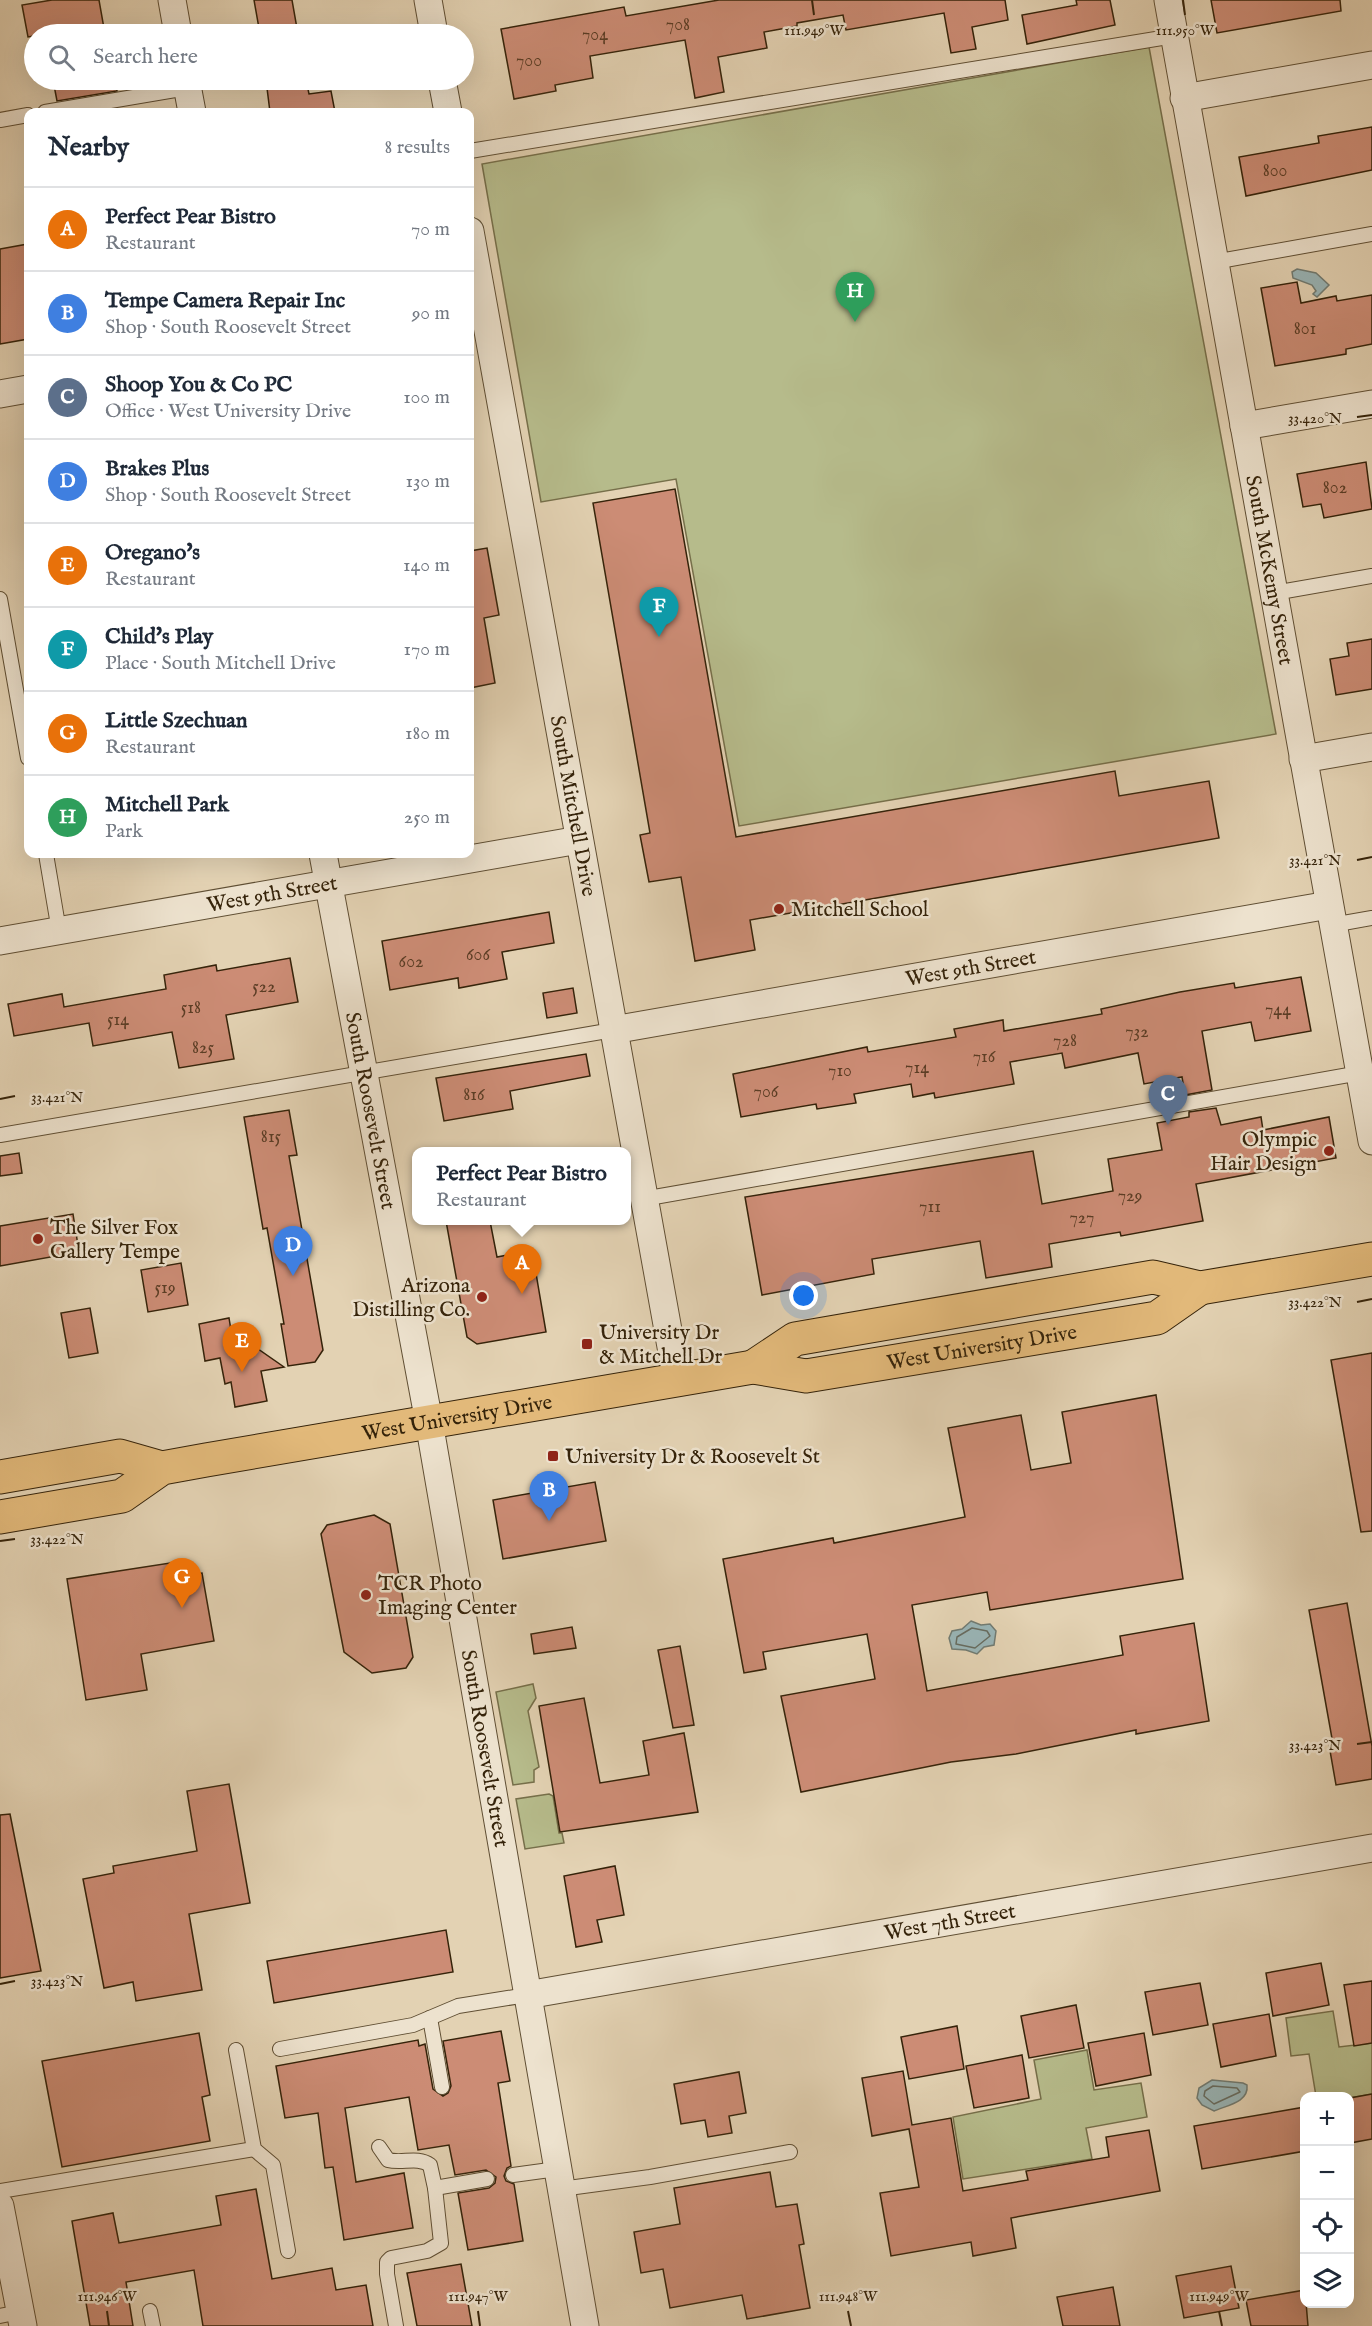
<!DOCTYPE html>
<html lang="en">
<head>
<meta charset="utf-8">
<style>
  :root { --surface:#fff; --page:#f6f6f7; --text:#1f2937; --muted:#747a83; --line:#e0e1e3; --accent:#0b8043 }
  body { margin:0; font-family:"IM FELL English",serif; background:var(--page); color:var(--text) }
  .controls { position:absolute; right:18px; bottom:18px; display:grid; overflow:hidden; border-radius:12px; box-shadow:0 6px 24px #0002 }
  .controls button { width:54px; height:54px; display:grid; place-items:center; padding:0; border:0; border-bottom:2px solid var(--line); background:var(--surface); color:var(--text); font:30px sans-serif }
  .you { position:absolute; left:804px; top:1296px; width:21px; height:21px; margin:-15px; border:4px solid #fff; border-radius:50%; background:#1a73e8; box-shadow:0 0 0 9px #1a73e833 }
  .badge { display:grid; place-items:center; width:39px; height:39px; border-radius:50%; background:var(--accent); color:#fff; font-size:20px; font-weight:700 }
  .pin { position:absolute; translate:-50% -50px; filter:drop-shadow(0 2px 3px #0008) }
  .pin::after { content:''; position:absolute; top:32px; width:21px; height:18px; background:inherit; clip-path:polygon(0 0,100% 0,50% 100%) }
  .popup { position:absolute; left:412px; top:1147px; width:219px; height:78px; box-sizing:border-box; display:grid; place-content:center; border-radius:12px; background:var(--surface); filter:drop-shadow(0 2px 4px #0005); font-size:20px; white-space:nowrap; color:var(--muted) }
  .popup b { font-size:22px; color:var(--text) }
  .popup::after { content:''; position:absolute; left:50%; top:100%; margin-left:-12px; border:12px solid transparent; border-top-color:var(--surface) }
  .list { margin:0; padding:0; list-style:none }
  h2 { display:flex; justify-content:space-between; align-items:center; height:78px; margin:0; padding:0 24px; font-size:26px }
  h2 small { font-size:20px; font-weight:400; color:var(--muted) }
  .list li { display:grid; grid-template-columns:39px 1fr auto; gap:18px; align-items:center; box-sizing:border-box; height:84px; padding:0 24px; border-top:2px solid var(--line) }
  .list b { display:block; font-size:22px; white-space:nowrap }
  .list p { margin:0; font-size:20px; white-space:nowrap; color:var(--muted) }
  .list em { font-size:20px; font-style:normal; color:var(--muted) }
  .icon { flex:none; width:33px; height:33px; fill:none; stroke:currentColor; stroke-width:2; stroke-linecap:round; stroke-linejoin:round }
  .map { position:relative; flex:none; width:1372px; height:2326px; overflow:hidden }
  .search { position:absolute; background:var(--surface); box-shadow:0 6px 24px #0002; left:24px; top:24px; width:450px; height:66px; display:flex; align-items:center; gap:15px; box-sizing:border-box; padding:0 21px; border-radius:33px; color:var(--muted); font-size:22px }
  .panel { position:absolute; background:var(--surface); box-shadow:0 6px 24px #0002; left:24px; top:108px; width:450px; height:750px; border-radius:12px }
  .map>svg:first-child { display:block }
  .green { fill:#b6bb8b; stroke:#766f4a; stroke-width:1.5 }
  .water { fill:#99b5b7; stroke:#717b72; stroke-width:1.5 }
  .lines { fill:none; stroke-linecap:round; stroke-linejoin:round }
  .shore { stroke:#676c60; stroke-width:1.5 }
  .building { fill:#cc8c75; stroke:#35230a; stroke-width:1.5 }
  .service-casing { stroke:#604f34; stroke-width:16 }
  .minor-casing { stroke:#604f34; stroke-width:29 }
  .primary-casing { stroke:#35230a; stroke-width:35 }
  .service { stroke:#ede2ce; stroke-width:14 }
  .minor { stroke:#ede2ce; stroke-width:27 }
  .primary { stroke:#e2b97a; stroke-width:33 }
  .ticks { fill:none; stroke:#35230a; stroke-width:2 }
  .poi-dot { fill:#8f2418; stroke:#ede2ce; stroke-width:2 }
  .labels { text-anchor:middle; stroke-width:5; stroke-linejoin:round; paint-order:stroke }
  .number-label { font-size:18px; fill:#5b3d25 }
  .street-label { font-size:21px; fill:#35230a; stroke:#ede2ce }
  .poi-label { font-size:21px; fill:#35230a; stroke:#ede2ce; text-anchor:start }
  .ticks-label { font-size:15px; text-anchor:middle; fill:#35230a; stroke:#ede2ce; stroke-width:5; stroke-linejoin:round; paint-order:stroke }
</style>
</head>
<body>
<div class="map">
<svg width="1372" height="2326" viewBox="0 0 1372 2326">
  <rect width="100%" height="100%" fill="#e3d2b3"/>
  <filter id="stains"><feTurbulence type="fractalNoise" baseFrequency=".00333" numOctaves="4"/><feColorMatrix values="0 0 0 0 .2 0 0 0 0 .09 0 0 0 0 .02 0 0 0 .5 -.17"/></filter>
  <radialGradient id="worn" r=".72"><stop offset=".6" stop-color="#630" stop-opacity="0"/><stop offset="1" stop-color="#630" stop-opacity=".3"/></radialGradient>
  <g class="green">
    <polygon points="1149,47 1276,734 739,826 676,479 541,502 482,164"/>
    <polygon points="533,1684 536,1698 528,1711 539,1767 534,1770 534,1782 513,1785 496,1692"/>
    <polygon points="549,1794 553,1796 559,1833 562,1833 564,1843 525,1849 516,1799"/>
    <polygon points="1333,2011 1339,2047 1372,2043 1372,2094 1350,2098 1316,2096 1309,2054 1291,2056 1286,2018"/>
    <polygon points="1087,2050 1094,2090 1141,2083 1147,2117 1086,2128 1092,2159 963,2179 953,2117 1041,2099 1034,2060"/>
  </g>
  <g class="water">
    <polygon points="1297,269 1316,273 1329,285 1317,297 1313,294 1316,291 1312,285 1293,278 1292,272"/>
    <polygon points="971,1621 981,1625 990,1624 996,1631 994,1645 984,1647 977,1654 966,1650 952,1649 949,1638 952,1631 962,1629"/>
    <path d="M1212,2080l31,3 4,2c2,17 -19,20 -33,26l-12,-6 -5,-7 2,-10z"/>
  </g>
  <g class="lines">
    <g class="shore">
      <polygon points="972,1628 987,1631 990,1636 975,1648 956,1644 957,1637"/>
      <polygon points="1213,2086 1237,2088 1240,2092 1214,2104 1204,2096 1205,2091"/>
    </g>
  </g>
  <g class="building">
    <polygon points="52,0 99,0 105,34 68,34 67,30 28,37 22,5"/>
    <polygon points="254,0 292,0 298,34 260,34"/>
    <polygon points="719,0 1005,0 1008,20 972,27 976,49 951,53 944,13 846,30 843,15 797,23 797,26 764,32 767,48 718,57 724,92 695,98 685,40 590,56 593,78 555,85 556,91 514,99 501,29 624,7 626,16"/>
    <polygon points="1076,0 1110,0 1115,25 1027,44 1022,15 1077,5"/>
    <polygon points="1211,0 1340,0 1341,11 1217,33"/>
    <polygon points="53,80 115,80 117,91 57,101"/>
    <polygon points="266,80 306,80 309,94 331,91 335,112 270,112"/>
    <polygon points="1372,127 1372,170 1246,196 1239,157 1319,143 1318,136"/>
    <polygon points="28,244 28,339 0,344 0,249"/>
    <polygon points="1297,282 1301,303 1336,296 1337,301 1372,295 1372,344 1346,349 1346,354 1275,366 1261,288"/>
    <polygon points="1366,462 1372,509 1324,518 1321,504 1303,507 1297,474"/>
    <polygon points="675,489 736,837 1115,771 1119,796 1209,781 1219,838 750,920 755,950 695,961 681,877 649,882 640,835 650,833 593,503"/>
    <polygon points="487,548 499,615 484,618 495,683 470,688 470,551"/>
    <polygon points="1372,639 1372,689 1336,695 1330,659 1349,656 1347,643"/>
    <polygon points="549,912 554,943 502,952 507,979 459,988 458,978 390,990 382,941"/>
    <polygon points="290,958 298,1002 226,1015 234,1059 179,1068 172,1032 93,1046 89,1023 14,1036 8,1004 62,994 64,1007 166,989 164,975 216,965 217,971"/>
    <polygon points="1301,977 1311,1031 1255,1041 1251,1022 1202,1031 1212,1090 1185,1095 1182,1077 1144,1084 1138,1053 1065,1068 1062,1053 1010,1062 1014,1084 935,1098 934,1093 913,1097 911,1084 854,1094 856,1103 817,1109 816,1104 741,1117 733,1074 867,1047 868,1052 956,1037 954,1029 1003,1020 1004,1031 1102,1014 1101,1009 1180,992 1234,983 1235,988"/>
    <polygon points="573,988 577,1013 547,1018 543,993"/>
    <polygon points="586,1054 590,1076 510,1091 513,1109 444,1121 436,1078"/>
    <polygon points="1216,1108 1221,1125 1261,1117 1263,1130 1329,1117 1336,1158 1196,1184 1203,1221 1121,1236 1120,1232 1049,1244 1052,1267 986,1278 980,1241 872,1259 874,1274 762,1295 745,1197 1033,1151 1042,1204 1113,1191 1108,1159 1162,1150 1157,1123 1189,1117 1189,1112"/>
    <polygon points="289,1110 297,1155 289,1156 323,1350 315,1362 288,1366 281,1324 284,1324 267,1228 263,1229 244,1117"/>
    <polygon points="19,1153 22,1173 0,1176 0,1156"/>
    <polygon points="73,1214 79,1252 0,1266 0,1226"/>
    <polygon points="446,1221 490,1221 497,1257 532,1250 546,1332 477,1344 467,1337"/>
    <polygon points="181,1263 188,1305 148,1312 141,1270"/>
    <polygon points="90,1308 98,1353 69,1358 61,1313"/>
    <polygon points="229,1318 231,1330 284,1367 261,1371 267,1401 235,1407 231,1382 225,1384 220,1358 205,1361 199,1324"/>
    <polygon points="1372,1353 1372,1531 1361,1532 1331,1360"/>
    <polygon points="1156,1395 1183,1579 990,1610 987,1592 912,1605 927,1691 1123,1655 1120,1636 1194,1623 1209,1721 1136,1734 1136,1730 1016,1754 951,1762 801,1792 781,1696 875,1679 867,1634 763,1652 766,1669 744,1673 723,1559 833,1538 834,1543 965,1517 948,1428 1021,1415 1031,1470 1071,1463 1062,1412"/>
    <polygon points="595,1482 606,1541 503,1559 493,1500"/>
    <polygon points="374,1515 390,1524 413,1657 406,1668 372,1673 344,1652 321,1534 327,1525"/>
    <polygon points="183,1561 186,1575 202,1573 214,1641 141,1654 147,1690 86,1700 67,1579"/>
    <polygon points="1347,1603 1372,1746 1372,1779 1336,1785 1329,1745 1333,1744 1309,1610"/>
    <polygon points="572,1627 576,1648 534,1654 531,1634"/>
    <polygon points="680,1646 694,1725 673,1728 658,1650"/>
    <polygon points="584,1698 600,1783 649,1775 643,1741 684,1733 698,1812 560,1832 539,1706"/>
    <polygon points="229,1784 250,1903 189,1914 202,1990 136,2001 133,1982 104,1988 83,1879 114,1873 113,1866 197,1851 187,1791"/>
    <polygon points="10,1814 41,1971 0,1978 0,1815"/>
    <polygon points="615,1866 624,1915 597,1920 602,1942 576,1947 564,1876"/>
    <polygon points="446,1930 453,1972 274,2003 267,1961"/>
    <polygon points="1321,1963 1329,2005 1273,2016 1266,1973"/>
    <polygon points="1372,1981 1372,2043 1354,2046 1344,1985"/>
    <polygon points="1200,1983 1208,2025 1153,2035 1145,1992"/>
    <polygon points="1076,2005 1084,2048 1029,2058 1021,2016"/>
    <polygon points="1269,2014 1276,2056 1221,2067 1213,2024"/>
    <polygon points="957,2026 964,2069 909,2079 901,2037"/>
    <polygon points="501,2031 510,2081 498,2083 511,2166 507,2168 504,2176 506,2181 514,2184 523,2241 468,2250 458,2193 489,2188 495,2183 496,2177 486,2170 455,2175 449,2145 418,2150 409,2097 345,2108 356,2182 404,2173 413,2228 344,2240 333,2167 325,2168 318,2113 285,2118 276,2066 418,2040 419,2046 425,2044 433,2089 443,2096 448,2093 451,2086 443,2041"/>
    <polygon points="199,2033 210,2095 202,2097 210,2141 62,2167 42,2061"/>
    <polygon points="1144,2033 1151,2075 1096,2086 1088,2043"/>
    <polygon points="1022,2055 1029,2098 974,2108 966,2066"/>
    <polygon points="903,2071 912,2125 951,2118 963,2191 1028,2180 1026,2171 1109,2157 1106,2137 1149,2130 1160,2191 1011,2218 1016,2248 973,2256 971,2242 891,2256 880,2193 919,2187 909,2129 872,2136 862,2078"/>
    <polygon points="739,2072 746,2113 729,2116 732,2133 708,2137 705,2120 681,2124 674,2084"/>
    <polygon points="1372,2094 1372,2139 1350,2143 1350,2098"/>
    <polygon points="1305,2107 1305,2151 1202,2169 1194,2126"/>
    <polygon points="770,2172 776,2207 797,2204 804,2244 799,2245 810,2308 747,2319 742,2295 670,2308 663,2269 641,2273 634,2232 680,2224 674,2188"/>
    <polygon points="256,2189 272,2279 332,2268 336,2290 366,2285 373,2326 203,2326 194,2270 126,2282 133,2326 90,2326 72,2221 113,2213 119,2243 221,2225 216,2196"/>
    <polygon points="461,2264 472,2326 417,2326 407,2273"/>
    <polygon points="1231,2266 1239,2308 1184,2318 1176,2276"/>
    <polygon points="1113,2287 1120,2326 1063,2326 1057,2297"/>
    <polygon points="1305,2290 1308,2326 1251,2326 1246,2300"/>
  </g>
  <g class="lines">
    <defs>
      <g id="service">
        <polyline points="45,112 187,88"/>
        <polyline points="0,120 28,115"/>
        <polyline points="470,151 1174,36"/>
        <polyline points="1214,262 1372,234"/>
        <polyline points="1274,593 1372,576"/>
        <polyline points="0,599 28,758"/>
        <polyline points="46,854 59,931"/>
        <polyline points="1332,925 1372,918"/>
        <polyline points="0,1135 613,1030"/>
        <polyline points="643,1199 1360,1073"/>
        <polyline points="430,2018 442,2087"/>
        <polyline points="280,2049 413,2025 458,2006 527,1995"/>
        <polyline points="236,2050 254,2149 273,2165 288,2251"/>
        <path d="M379,2147l9,13c14,4 29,-4 42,5l5,23 52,-9"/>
        <polyline points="513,2175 557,2169"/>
        <polyline points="561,2189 650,2177 790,2152"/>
        <polyline points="0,2191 254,2149"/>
        <polyline points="150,2311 153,2326"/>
        <polyline points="0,2316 20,2312"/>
        <polyline points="396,2326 387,2274 387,2262 391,2258 427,2251 441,2243 435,2188"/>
      </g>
      <g id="minor">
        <polyline points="172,0 178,34"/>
        <polyline points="428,0 434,34"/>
        <path id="s1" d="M1168,0l204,1141"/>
        <polyline points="186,80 192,112"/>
        <polyline points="442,80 448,112"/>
        <polyline points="1184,98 1372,65"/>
        <path id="s2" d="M470,231l207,1149"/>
        <polyline points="0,394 28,389"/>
        <polyline points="1244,426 1372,404"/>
        <polyline points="1303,759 1372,747"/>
        <path id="s3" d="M323,854l106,568 156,904"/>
        <path id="s4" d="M0,941l579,-101"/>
        <path id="s5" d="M613,1030l716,-125"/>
        <path id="s6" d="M527,1995l845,-147"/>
        <polyline points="0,2206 23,2326"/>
      </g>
      <g id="primary">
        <polyline points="753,1367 795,1339 1153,1277 1200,1288 1372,1259"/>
        <polyline points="0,1477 120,1456 162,1468"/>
        <path id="s7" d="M0,1517l122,-21 40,-28 44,-8 547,-93 53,9 351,-58 43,-30"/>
      </g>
    </defs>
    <use href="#service" class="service-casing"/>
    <use href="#minor" class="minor-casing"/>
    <use href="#primary" class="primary-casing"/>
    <use href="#service" class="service"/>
    <use href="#minor" class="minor"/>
    <use href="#primary" class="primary"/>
  </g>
  <path class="ticks" d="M812,0l2,15M1183,0l2,15M1357,417l15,-2M1357,860l15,-3M0,1099l15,-3M1357,1302l15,-3M0,1541l15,-2M1357,1744l15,-2M0,1984l15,-3M107,2311l2,15M478,2311l2,15M848,2311l3,15M1219,2311l3,15"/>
  <g class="poi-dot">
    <circle cx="779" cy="909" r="6"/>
    <circle cx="1329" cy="1151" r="6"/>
    <circle cx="38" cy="1239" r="6"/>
    <circle cx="482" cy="1297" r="6"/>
    <rect x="581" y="1338" width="12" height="12" rx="3"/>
    <rect x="547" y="1450" width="12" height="12" rx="3"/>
    <circle cx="366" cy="1595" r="6"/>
  </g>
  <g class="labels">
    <g class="number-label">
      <text x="678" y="30">708</text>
      <text x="595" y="40">704</text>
      <text x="529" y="66">700</text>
      <text x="1275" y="176">800</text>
      <text x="1305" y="334">801</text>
      <text x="1335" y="493">802</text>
      <text x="478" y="960">606</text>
      <text x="411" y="967">602</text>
      <text x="264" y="992">522</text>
      <text x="191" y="1013">518</text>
      <text x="1278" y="1015">744</text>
      <text x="118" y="1025">514</text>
      <text x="1137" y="1037">732</text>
      <text x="1065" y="1046">728</text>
      <text x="203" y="1053">825</text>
      <text x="984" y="1062">716</text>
      <text x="917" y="1073">714</text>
      <text x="840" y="1076">710</text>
      <text x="766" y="1097">706</text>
      <text x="474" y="1100">816</text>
      <text x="271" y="1142">815</text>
      <text x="1130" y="1201">729</text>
      <text x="930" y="1212">711</text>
      <text x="1082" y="1223">727</text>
      <text x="165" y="1293">519</text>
    </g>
    <g class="street-label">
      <text dy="7" stroke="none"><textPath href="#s1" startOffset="579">South McKemy Street</textPath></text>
      <text dy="7" stroke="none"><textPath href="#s2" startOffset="584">South Mitchell Drive</textPath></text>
      <text dy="7" stroke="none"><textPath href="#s4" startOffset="276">West 9th Street</textPath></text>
      <text dy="7" stroke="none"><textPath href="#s5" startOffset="363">West 9th Street</textPath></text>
      <text dy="7" stroke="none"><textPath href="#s3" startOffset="261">South Roosevelt Street</textPath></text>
      <text dy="7" stroke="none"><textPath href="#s7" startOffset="1004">West University Drive</textPath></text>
      <text dy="7" stroke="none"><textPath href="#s7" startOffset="472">West University Drive</textPath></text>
      <text dy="7" stroke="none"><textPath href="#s3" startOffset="909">South Roosevelt Street</textPath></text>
      <text dy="7" stroke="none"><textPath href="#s6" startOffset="429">West 7th Street</textPath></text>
    </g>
    <g class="poi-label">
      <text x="791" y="916">Mitchell School</text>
      <text x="1317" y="1146" text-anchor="end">Olympic<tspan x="1317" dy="24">Hair Design</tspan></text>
      <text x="50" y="1234">The Silver Fox<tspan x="50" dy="24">Gallery Tempe</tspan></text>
      <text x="470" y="1292" text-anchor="end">Arizona<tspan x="470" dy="24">Distilling Co.</tspan></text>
      <text x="599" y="1339">University Dr<tspan x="599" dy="24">&amp; Mitchell Dr</tspan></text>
      <text x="565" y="1463">University Dr &amp; Roosevelt St</text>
      <text x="378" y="1590">TCR Photo<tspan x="378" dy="24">Imaging Center</tspan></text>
    </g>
  </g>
  <g class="ticks-label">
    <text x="814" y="35">111.949°W</text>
    <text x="1185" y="35">111.950°W</text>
    <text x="1315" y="423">33.420°N</text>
    <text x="1315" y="865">33.421°N</text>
    <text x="57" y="1102">33.421°N</text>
    <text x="1315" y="1307">33.422°N</text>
    <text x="57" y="1544">33.422°N</text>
    <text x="1315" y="1750">33.423°N</text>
    <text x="57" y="1986">33.423°N</text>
    <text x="107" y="2301">111.946°W</text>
    <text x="478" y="2301">111.947°W</text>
    <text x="848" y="2301">111.948°W</text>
    <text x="1219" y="2301">111.949°W</text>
  </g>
  <rect width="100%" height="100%" filter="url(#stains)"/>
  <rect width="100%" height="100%" fill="url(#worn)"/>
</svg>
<div class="controls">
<button>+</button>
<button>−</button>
<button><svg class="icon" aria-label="locate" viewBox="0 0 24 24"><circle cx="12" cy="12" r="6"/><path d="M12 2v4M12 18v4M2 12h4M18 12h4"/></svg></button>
<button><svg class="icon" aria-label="layers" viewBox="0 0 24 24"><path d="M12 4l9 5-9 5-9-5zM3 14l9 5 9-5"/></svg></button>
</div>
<div class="you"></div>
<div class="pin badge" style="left:522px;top:1294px;background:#e8710a">A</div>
<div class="popup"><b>Perfect Pear Bistro</b>Restaurant</div>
<div class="pin badge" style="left:549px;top:1521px;background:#3f7fe0">B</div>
<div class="pin badge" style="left:1168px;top:1125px;background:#5c6f8a">C</div>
<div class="pin badge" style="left:293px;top:1276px;background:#3f7fe0">D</div>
<div class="pin badge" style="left:242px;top:1372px;background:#e8710a">E</div>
<div class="pin badge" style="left:659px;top:637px;background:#0f9aa8">F</div>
<div class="pin badge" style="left:182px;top:1608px;background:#e8710a">G</div>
<div class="pin badge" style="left:855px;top:322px;background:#2e9e5b">H</div>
<div class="search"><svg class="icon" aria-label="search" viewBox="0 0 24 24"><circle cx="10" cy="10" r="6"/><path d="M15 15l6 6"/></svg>Search here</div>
<section class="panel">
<h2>Nearby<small>8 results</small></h2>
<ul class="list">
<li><span class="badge" style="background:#e8710a">A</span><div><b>Perfect Pear Bistro</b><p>Restaurant</p></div><em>70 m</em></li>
<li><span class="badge" style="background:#3f7fe0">B</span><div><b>Tempe Camera Repair Inc</b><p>Shop · South Roosevelt Street</p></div><em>90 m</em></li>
<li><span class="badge" style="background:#5c6f8a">C</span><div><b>Shoop You &amp; Co PC</b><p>Office · West University Drive</p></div><em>100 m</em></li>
<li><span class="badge" style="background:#3f7fe0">D</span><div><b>Brakes Plus</b><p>Shop · South Roosevelt Street</p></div><em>130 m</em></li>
<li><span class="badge" style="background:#e8710a">E</span><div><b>Oregano's</b><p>Restaurant</p></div><em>140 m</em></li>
<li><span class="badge" style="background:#0f9aa8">F</span><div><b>Child's Play</b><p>Place · South Mitchell Drive</p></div><em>170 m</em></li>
<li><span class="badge" style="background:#e8710a">G</span><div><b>Little Szechuan</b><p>Restaurant</p></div><em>180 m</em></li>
<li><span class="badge" style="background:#2e9e5b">H</span><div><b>Mitchell Park</b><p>Park</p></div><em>250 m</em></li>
</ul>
</section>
</div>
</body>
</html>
